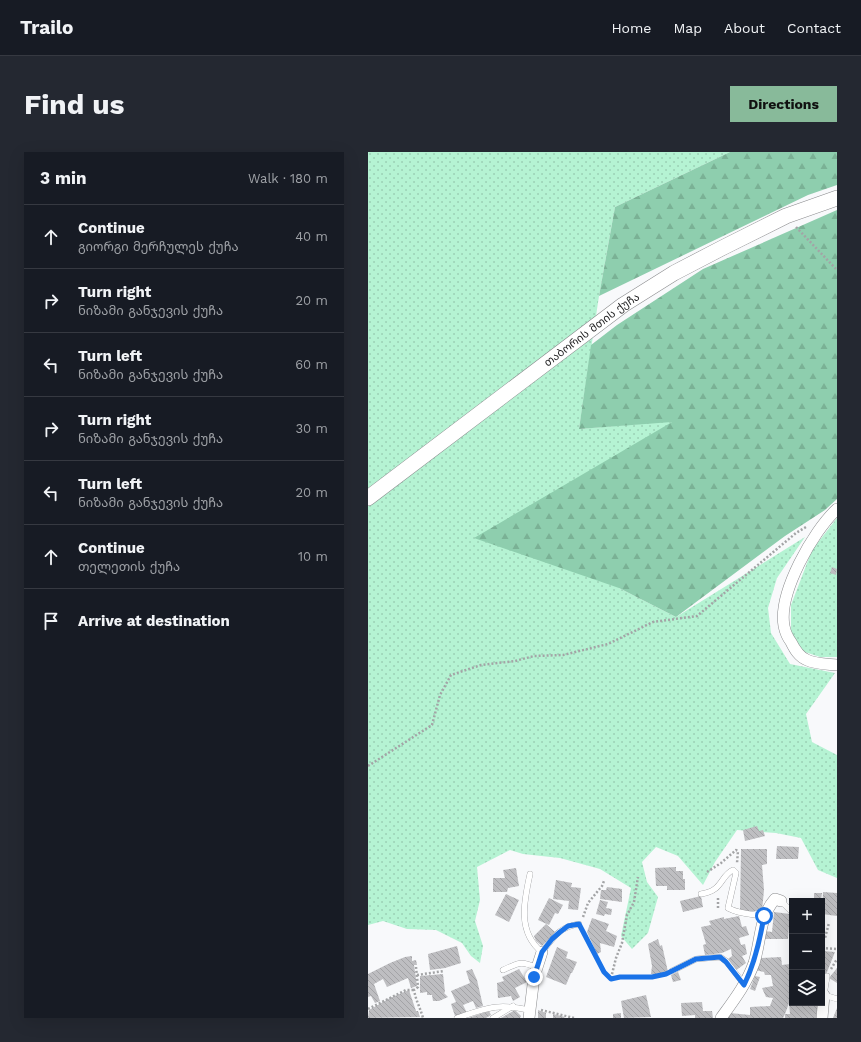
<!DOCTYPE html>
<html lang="en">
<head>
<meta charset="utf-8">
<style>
  :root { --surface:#171b24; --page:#242831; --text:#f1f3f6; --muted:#9ea1a6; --line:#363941; --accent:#88ba9a }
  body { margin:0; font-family:"Work Sans","Noto Sans Georgian",sans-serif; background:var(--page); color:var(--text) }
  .controls { position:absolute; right:12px; bottom:12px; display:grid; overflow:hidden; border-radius:0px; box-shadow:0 4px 16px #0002 }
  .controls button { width:36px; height:36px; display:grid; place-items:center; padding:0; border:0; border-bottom:1px solid var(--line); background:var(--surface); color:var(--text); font:20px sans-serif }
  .stop { position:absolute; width:12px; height:12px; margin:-9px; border:3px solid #1a73e8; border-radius:50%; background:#fff }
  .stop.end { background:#1a73e8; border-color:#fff; box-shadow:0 1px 4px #0008 }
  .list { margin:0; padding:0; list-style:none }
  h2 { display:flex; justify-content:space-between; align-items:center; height:52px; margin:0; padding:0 16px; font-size:17px }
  h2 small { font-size:13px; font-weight:400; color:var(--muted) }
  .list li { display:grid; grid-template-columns:26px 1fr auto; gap:12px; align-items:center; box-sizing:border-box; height:64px; padding:0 16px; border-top:1px solid var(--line) }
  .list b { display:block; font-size:15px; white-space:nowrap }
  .list p { margin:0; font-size:13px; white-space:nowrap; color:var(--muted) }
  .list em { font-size:13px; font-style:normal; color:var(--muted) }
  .icon { flex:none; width:22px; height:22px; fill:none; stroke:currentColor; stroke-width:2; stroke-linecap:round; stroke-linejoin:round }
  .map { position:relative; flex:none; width:469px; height:866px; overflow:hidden; border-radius:0px }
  header { display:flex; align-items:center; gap:24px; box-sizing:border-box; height:56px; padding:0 20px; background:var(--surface); border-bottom:1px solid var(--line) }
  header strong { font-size:19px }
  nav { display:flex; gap:22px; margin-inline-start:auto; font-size:14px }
  .intro { display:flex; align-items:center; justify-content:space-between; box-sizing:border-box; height:96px; padding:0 24px }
  h1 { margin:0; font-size:28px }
  .button { padding:10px 18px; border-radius:0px; background:var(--accent); color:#111; font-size:14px; font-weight:700 }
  main { display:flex; gap:24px; padding:0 24px }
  aside { flex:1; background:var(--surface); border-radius:0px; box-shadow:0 4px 16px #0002 }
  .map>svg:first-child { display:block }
  .grass { fill:url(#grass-dots) }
  .forest { fill:url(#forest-firs) }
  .building { fill:url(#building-back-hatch); fill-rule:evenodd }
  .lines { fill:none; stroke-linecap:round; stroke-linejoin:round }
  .service-casing { stroke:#898a8c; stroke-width:6 }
  .minor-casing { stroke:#898a8c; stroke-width:12 }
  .secondary-casing { stroke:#898a8c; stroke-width:16 }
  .path { stroke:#a3a4a6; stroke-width:2.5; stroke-dasharray:2 2; stroke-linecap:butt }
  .service { stroke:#fff; stroke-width:5.5 }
  .minor { stroke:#fff; stroke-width:11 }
  .secondary { stroke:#fff; stroke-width:15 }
  .route { stroke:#1a73e8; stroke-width:5 }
  .labels { text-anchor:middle; stroke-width:3; stroke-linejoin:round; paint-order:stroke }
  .street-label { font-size:11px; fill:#222223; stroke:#f8f9fb }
</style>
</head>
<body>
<header>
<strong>Trailo</strong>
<nav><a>Home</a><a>Map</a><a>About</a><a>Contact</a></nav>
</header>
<div class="intro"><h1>Find us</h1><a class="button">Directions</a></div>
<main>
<aside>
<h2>3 min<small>Walk · 180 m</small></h2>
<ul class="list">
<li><svg class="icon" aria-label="ahead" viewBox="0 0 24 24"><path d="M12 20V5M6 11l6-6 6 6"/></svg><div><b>Continue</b><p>გიორგი მერჩულეს ქუჩა</p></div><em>40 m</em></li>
<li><svg class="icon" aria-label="right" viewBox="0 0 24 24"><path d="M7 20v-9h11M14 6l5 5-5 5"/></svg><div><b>Turn right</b><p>ნიზამი განჯევის ქუჩა</p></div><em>20 m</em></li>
<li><svg class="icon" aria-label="left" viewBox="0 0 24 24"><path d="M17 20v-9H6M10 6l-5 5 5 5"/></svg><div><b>Turn left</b><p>ნიზამი განჯევის ქუჩა</p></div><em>60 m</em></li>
<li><svg class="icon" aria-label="right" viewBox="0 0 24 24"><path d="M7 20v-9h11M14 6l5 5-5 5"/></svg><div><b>Turn right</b><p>ნიზამი განჯევის ქუჩა</p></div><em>30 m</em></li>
<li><svg class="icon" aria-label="left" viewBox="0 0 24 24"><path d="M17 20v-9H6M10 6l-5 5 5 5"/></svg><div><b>Turn left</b><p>ნიზამი განჯევის ქუჩა</p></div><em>20 m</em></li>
<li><svg class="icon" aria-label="ahead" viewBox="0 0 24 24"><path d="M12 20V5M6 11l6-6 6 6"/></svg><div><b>Continue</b><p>თელეთის ქუჩა</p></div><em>10 m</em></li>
<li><svg class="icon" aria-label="arrive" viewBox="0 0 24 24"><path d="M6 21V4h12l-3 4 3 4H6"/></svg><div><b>Arrive at destination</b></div></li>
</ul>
</aside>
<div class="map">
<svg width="469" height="866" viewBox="0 0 469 866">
  <defs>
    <pattern id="grass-dots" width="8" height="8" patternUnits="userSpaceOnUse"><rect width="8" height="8" fill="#b5f3d3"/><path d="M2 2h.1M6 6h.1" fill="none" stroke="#9bd0b5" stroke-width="1.8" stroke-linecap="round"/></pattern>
    <pattern id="forest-firs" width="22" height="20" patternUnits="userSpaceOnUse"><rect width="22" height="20" fill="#8eceae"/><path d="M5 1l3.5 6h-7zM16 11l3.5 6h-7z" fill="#7ab195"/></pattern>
    <pattern id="building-back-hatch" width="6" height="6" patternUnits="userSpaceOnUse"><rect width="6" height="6" fill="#bebec1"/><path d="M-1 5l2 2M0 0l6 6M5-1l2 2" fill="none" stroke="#a3a3a6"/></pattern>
  </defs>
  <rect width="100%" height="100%" fill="#f8f9fb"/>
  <g class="grass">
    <polygon points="0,0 362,0 247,55 231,144 211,277 305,269 251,436 308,465 437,385 409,426 400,456 403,481 422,512 467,521 438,562 444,590 469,603 469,726 450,718 433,686 408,681 369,678 347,710 335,733 310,704 288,695 274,710 279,730 290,745 280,781 264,797 253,784 263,736 232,717 192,706 155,702 142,698 109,715 112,748 107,769 115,794 112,811 103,804 94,791 68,778 39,777 15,769 0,773"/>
    <polygon points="469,366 469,505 452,505 428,497 423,480 423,453 444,398"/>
  </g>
  <g class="forest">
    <polygon points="362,0 469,0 469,33 440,43 231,144 247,55"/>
    <polygon points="469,58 469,347 457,358 417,384 308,465 251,436 106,386 304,270 211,277 223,193 249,173 335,117"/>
  </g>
  <g class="building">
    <polygon points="464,415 469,417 468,423 462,421"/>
    <polygon points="389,674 391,679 395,678 397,684 377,689 375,678"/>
    <polygon points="409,694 431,695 430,707 408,707"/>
    <polygon points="373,697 399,697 399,712 394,713 396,738 394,759 372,759"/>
    <polygon points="308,715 308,719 315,719 315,727 317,727 317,738 299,738 299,734 288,734 287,716"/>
    <polygon points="148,716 151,734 140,736 139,740 125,740 125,726 137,726 135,718"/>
    <polygon points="188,728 204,731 203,735 213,736 210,758 200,757 201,749 185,747"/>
    <polygon points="239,735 254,737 254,750 232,747 233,738 238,738"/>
    <polygon points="455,740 469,741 469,764 454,762"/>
    <polygon points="446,741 454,741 453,748 446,748"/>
    <polygon points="138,742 151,748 141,770 127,763"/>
    <polygon points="333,744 335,755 315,760 312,749"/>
    <polygon points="181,746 195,753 190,762 187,761 181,773 170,768"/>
    <polygon points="232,748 240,750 238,756 244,757 243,763 237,762 236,764 228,762"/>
    <polygon points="406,760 422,762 420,787 396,787 397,779 404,780"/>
    <polygon points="371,764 374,775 378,774 381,783 371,786 373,793 377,792 379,802 374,804 378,811 367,819 360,807 364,804 363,797 354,801 337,803 335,793 338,792 333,775 343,773 341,769 356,765 356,767"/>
    <polygon points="224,766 241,772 238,779 249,784 246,795 232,791 233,800 229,802 219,780"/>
    <polygon points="178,772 187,780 174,794 168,789 166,784"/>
    <polygon points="290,787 292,794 294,793 300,820 293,823 283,822 284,814 280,792"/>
    <polygon points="89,794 93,811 77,816 62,818 60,802"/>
    <polygon points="189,795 200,800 198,806 209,810 204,821 203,821 198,833 178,825"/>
    <polygon points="454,799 467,800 457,825 454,824"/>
    <polygon points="44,804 44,809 48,808 49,813 46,813 49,834 43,836 40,826 19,835 15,827 6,832 12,849 7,851 3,844 0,845 0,822 22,811 37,805"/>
    <path d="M391,804l3,2 19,-1 1,8 8,-1 2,7v32h26l-2,15h-31v-4l-2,4h-55l2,-5 20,2v-8l20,-1 3,-8 -7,-1 -4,-9 11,-2 -2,-11h-6l-1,-3 -9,-2zM421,851l1,11h-5z"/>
    <polygon points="469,816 469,831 461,826"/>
    <polygon points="104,817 109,828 115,854 108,856 105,849 95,853 99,861 87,864 83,852 88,850 83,839 102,831 98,819"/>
    <polygon points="151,817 159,830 147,836 152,845 145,849 143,844 130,846 129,831 136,829 134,825"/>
    <polygon points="310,820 313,828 305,830 303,823"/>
    <polygon points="75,822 77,840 76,841 80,845 71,849 65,849 64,843 59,843 59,840 52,841 52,824"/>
    <polygon points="387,824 392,825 387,839 382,837"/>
    <polygon points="41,838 48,859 50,859 52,865 0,866 1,858 22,846"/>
    <polygon points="278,843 283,865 256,866 253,849"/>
    <polygon points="334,850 335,859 344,859 345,866 327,866 327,863 314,864 313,851"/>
    <polygon points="469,856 469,866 465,866"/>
    <polygon points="147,858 153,864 152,866 133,866"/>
    <polygon points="170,858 178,861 178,866 170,866"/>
    <polygon points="121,859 123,863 118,866 100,866"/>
    <polygon points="253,861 253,866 245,866 245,862"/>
    <polygon points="185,862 197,865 196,866 185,866"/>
  </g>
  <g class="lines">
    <defs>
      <g id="service">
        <path d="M162,722c-6,27 -13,58 12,78 12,-15 17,-25 37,-28"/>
        <path d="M333,742c22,-3 19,-18 32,-24l3,3 -8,35c11,6 23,6 35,8"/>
        <polyline points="413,749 424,760"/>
        <path d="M135,818c16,-7 17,-10 34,-2"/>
        <polyline points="304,819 328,807 352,805 358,809 376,832"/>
        <polyline points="459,824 456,843 469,847"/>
        <path d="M89,866c30,-10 40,-15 72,-8"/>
        <polyline points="125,866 145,854"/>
      </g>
      <g id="minor">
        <path d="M469,357c-24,22 -59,84 -53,117 1,5 4,12 7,16 4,8 8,15 16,18 8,4 21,4 30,5"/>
        <polyline points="161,866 166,825 174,800"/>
        <path d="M353,866c13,-18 26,-35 33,-55 7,-22 5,-46 21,-64l6,2"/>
        <polyline points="454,866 456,843"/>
      </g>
      <g id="secondary">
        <path id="s1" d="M0,346l255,-193 51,-32 50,-26 62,-31 51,-18"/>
      </g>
    </defs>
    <use href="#service" class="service-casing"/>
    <use href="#minor" class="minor-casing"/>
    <use href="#secondary" class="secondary-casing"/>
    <g class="path">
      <polyline points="428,75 469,118"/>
      <polyline points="0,614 64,573 72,543 83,523 113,513 147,509 166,504 195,503 240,492 285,470 329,464 428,381 438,375"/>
      <polyline points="339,720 353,711 368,698 370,699 369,711"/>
      <polyline points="350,746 350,757"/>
      <polyline points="215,765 220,751 234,734 236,729"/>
      <path d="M215,780l21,40 7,7c18,-4 36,-1 54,-4"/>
      <polyline points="454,788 457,786 461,771"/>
      <polyline points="454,796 469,797"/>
      <path d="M48,815l2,20 -4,3c2,11 6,17 9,28"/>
      <polyline points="463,817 469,807"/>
      <polyline points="49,823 76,819"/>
      <polyline points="243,826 248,806 254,791 259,763 266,750 270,725"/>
      <polyline points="0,857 38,838 46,838"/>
      <polyline points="173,858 206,866"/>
    </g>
    <use href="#service" class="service"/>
    <use href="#minor" class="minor"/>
    <use href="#secondary" class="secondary"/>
  </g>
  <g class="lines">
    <path class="route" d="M166,825l8,-25 10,-13 8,-7 8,-6 11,-2 25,48 7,7 9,-2h32l14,-3 30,-15 24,-2 6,5 18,23c11,-22 16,-45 20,-69"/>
  </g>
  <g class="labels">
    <g class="street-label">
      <text dy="4" stroke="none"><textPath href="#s1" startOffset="280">თაბორის მთის ქუჩა</textPath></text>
    </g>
  </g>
</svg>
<div class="controls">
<button>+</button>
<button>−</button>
<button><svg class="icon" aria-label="layers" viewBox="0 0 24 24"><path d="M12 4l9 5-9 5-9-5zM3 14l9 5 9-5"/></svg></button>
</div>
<div class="stop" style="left:396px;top:764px"></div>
<div class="stop end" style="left:166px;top:825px"></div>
</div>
</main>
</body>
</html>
